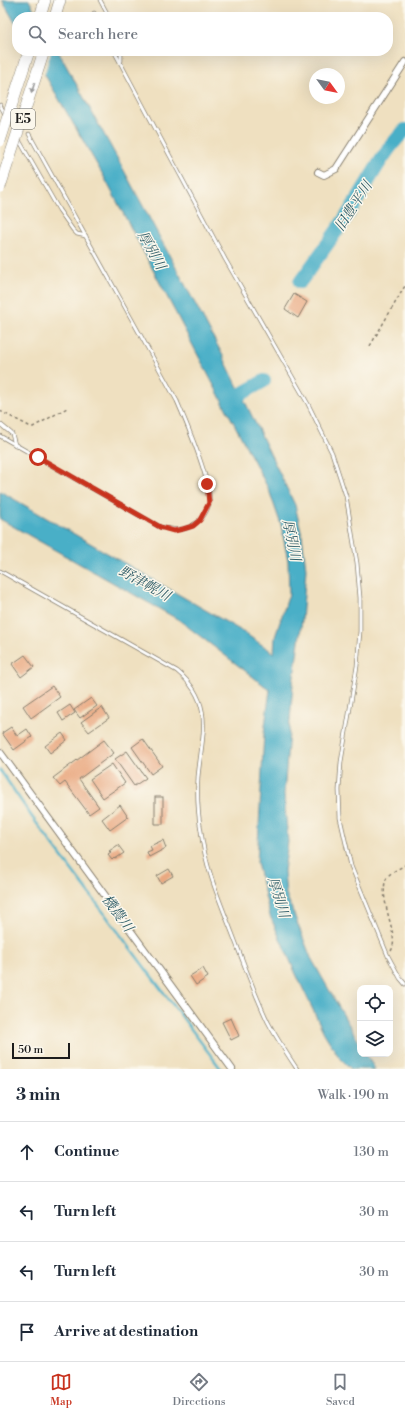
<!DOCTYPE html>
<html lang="en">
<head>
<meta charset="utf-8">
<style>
  :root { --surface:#fff; --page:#f6f6f7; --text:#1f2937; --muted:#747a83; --line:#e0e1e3; --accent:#c8321e }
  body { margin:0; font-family:"Libre Bodoni","Noto Serif JP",serif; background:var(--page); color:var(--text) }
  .controls { position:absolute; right:12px; bottom:12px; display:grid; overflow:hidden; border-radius:8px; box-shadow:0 4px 16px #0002 }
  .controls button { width:36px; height:36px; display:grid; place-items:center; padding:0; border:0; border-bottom:1px solid var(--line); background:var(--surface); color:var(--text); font:20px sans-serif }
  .compass { position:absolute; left:309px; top:68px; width:36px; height:36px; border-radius:50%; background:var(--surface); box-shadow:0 4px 16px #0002; rotate:123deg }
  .scale { position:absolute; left:12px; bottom:10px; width:58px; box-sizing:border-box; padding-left:4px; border:2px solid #1c1c1c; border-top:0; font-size:11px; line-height:14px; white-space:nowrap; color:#1c1c1c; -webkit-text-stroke:3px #fbf7ec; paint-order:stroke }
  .stop { position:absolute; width:12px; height:12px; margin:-9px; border:3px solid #c8321e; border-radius:50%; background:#fff }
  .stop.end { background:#c8321e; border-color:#fff; box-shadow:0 1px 4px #0008 }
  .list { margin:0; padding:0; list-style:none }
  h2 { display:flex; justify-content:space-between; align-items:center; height:52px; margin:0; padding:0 16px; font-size:17px }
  h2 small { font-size:13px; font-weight:400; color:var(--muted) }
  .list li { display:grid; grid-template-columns:26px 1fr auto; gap:12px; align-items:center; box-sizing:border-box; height:60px; padding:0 16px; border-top:1px solid var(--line) }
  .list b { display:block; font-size:15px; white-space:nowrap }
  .list em { font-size:13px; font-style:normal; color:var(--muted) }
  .icon { flex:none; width:22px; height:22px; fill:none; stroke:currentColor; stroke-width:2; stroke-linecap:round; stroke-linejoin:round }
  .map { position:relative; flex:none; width:405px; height:1069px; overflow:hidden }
  .search { position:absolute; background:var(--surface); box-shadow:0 4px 16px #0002; left:12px; right:12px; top:12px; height:44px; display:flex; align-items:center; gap:10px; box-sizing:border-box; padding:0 14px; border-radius:16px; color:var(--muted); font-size:15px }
  .sheet { height:292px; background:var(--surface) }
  nav { display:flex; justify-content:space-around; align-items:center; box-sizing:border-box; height:56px; border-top:1px solid var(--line); background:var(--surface); font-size:11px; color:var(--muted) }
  nav a { display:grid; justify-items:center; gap:2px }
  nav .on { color:var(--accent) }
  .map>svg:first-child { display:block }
  .water { fill:#48afc7; stroke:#326672 }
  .pier { fill:#efe0c0 }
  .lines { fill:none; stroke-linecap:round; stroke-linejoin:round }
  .stream { stroke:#48afc7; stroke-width:2.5 }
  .river { stroke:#48afc7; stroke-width:14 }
  .building { fill:#eaa981 }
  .lane-casing { stroke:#867e6e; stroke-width:4.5 }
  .street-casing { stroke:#867e6e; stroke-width:8 }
  .highway-casing { stroke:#867e6e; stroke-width:12 }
  .path { stroke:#867e6e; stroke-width:1.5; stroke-dasharray:3 3; stroke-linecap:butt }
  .lane { stroke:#fff; stroke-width:3 }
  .street { stroke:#fff; stroke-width:6 }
  .highway { stroke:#fff; stroke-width:11 }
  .highway-bridge-casing { stroke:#867e6e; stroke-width:12; stroke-linecap:butt }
  .highway-bridge { stroke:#fff; stroke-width:11 }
  .oneway { fill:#999 }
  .route { stroke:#c8321e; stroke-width:5 }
  .labels { text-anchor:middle; stroke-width:3; stroke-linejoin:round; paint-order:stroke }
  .shield { fill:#fbf7ec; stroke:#5f5e5a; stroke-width:1 }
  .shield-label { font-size:12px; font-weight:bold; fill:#1c1c1c }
  .water-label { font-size:14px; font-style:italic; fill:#305e69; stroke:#fbf7ec }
</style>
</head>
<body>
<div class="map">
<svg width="405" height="1069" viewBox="0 0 405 1069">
  <rect width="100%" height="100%" fill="#fbf7ec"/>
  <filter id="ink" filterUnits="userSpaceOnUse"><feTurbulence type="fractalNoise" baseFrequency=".025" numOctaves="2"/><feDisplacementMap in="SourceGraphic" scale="8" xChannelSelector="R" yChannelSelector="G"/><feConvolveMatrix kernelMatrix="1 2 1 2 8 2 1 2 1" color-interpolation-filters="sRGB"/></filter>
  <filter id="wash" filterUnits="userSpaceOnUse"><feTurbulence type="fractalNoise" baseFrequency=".012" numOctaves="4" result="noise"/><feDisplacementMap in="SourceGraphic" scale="16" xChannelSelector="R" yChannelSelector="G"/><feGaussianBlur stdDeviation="0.9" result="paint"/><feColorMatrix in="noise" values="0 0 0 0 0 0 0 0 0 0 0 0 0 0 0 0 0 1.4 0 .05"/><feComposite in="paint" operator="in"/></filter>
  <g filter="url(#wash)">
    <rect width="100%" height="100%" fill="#efe0c0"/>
    <g class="water">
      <polygon points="2,0 29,0 38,17 17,17 17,26"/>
      <polygon points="31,51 58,51 120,163 221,352 295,505 302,535 306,569 302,620 293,684 284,794 288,842 284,871 286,894 311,958 360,1044 360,1054 366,1054 375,1069 351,1069 339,1057 324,1033 296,974 270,916 257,863 264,733 270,690 179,620 0,519 0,491 240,630 274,653 275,637 289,594 288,561 281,525 269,490 103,175"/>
    </g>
    <polygon class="pier" points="29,51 51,51 44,76 30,52"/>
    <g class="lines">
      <polyline class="stream" points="0,770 32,817 221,1069"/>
      <g class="river">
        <path d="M300,282c16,-22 33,-45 48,-68 19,-28 33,-60 57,-84"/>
        <polyline points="234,398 264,381"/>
      </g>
    </g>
    <g id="blocks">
      <g class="building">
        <polygon points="294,294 307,302 298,318 285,309"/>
        <polygon points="25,655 34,667 21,677 12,664"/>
        <polygon points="52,686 60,697 31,718 23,706"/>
        <polygon points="91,698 97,706 80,718 74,710"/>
        <polygon points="70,705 75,713 63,721 58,713"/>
        <polygon points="102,707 109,718 89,732 81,722"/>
        <polygon points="11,727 17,736 27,729 32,737 14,750 2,733"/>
        <polygon points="62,733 67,740 50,753 45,746"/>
        <polygon points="143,739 162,766 151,774 132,747"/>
        <polygon points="104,740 114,753 79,779 99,807 89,814 65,782 60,786 53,778"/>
        <polygon points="127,751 146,778 134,786 115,759"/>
        <polygon points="112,764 125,783 103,798 90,779"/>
        <rect x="155" y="797" width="8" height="27"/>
        <polygon points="120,805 128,817 110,830 102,819"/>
        <polygon points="163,840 166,848 149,857 147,852 152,850 150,846"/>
        <polygon points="118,845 124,853 115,859 114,858 112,860 108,855 111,853 109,851"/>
        <polygon points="169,869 173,876 161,883 157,876"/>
        <polygon points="203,968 208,977 196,985 190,976"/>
        <polygon points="231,1018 239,1036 231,1040 222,1022"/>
      </g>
    </g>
  </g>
  <g filter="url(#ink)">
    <use href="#blocks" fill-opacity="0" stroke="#867e6e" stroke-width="1"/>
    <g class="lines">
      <defs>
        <g id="lane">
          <polyline points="100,0 109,17"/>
          <polyline points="94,13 96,17"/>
          <polyline points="114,51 225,259 308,404 332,453 346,496 357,563 360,598 360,631 357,666 341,762 339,790 340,818 351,866 388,956 400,978 405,984"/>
          <polyline points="121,51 121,61"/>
          <polyline points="0,105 5,114"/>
          <polyline points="19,140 59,210 73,230 77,234 86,236"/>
          <polyline points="0,424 12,434 15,445"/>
          <path d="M0,436l160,91c13,3 26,5 37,-5 6,-4 10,-11 12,-18 4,-20 -23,-82 -32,-103l-148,-267"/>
          <path d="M0,571l177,100c38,32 25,63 21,106 -1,18 0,37 3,54 4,35 17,66 30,99 12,31 23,63 37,92 9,17 19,32 29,47"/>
        </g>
        <g id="street">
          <polyline points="318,172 324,175 336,169 405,62"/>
          <polyline points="0,752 232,1069"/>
        </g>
        <g id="highway">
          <polyline points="40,17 45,0"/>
          <polyline points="55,17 60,0"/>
        </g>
      </defs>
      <use href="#lane" class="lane-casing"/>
      <use href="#street" class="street-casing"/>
      <use href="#highway" class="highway-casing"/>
      <g class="path">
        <polyline points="370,346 405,286"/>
        <polyline points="0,411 29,426 33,427 67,408"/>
        <path d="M391,951c4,-6 2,-15 1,-21 -3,-14 -14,-44 -3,-55 5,-4 11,-7 16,-10"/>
      </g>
      <use href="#lane" class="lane"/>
      <use href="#street" class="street"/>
      <use href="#highway" class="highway"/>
      <defs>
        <g id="highway-bridge">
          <polyline points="0,141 29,51"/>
          <polyline points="0,187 44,51"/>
        </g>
      </defs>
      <use href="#highway-bridge" class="highway-bridge-casing"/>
      <use href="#highway-bridge" class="highway-bridge"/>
    </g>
    <defs><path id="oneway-solid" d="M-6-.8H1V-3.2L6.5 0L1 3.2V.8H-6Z"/></defs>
    <use class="oneway" href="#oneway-solid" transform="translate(33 88) rotate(107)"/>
  </g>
  <g class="lines" filter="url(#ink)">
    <polyline class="route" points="38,457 160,527 174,531 183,529 193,526 200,520 209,503 207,484"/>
  </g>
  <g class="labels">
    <rect class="shield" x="11" y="109" width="24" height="20" rx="3"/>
    <g class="shield-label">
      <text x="23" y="123">E5</text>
    </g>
    <g class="water-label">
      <text transform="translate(353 206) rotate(-57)" y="5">旧豊平川</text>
      <text transform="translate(152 250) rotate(61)" y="5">厚別川</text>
      <text transform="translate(292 540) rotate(78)" y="5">厚別川</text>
      <text transform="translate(145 583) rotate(29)" y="5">野津幌川</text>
      <text transform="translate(279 897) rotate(73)" y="5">厚別川</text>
      <text transform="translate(118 913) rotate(54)" y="5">機農川</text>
    </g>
  </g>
</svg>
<div class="controls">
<button><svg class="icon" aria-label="locate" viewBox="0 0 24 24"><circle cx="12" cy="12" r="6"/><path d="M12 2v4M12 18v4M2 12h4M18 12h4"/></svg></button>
<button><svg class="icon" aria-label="layers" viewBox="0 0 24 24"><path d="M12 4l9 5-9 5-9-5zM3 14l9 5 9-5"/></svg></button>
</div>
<svg class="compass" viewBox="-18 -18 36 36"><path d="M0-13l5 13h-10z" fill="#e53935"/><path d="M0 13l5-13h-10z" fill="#747a83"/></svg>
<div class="scale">50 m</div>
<div class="stop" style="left:38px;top:457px"></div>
<div class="stop end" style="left:207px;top:484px"></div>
<div class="search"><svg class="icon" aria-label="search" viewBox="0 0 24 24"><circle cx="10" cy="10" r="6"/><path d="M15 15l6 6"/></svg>Search here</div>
</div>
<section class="sheet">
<h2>3 min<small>Walk · 190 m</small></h2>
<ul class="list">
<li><svg class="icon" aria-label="ahead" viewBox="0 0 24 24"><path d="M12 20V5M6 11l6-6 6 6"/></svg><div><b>Continue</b></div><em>130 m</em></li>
<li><svg class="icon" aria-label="left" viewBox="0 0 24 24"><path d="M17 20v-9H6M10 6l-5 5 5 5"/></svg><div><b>Turn left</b></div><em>30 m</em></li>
<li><svg class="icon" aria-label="left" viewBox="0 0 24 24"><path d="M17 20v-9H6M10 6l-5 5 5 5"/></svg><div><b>Turn left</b></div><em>30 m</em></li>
<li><svg class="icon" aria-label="arrive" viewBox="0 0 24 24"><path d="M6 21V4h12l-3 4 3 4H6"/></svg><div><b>Arrive at destination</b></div></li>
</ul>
</section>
<nav>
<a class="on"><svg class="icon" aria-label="map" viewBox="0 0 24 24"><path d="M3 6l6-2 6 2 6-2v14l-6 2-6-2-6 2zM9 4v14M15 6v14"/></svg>Map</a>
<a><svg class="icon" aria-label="directions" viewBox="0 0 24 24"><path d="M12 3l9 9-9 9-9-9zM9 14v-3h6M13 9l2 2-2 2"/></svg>Directions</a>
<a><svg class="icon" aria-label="saved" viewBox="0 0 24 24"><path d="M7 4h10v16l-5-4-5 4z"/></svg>Saved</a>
</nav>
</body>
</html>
